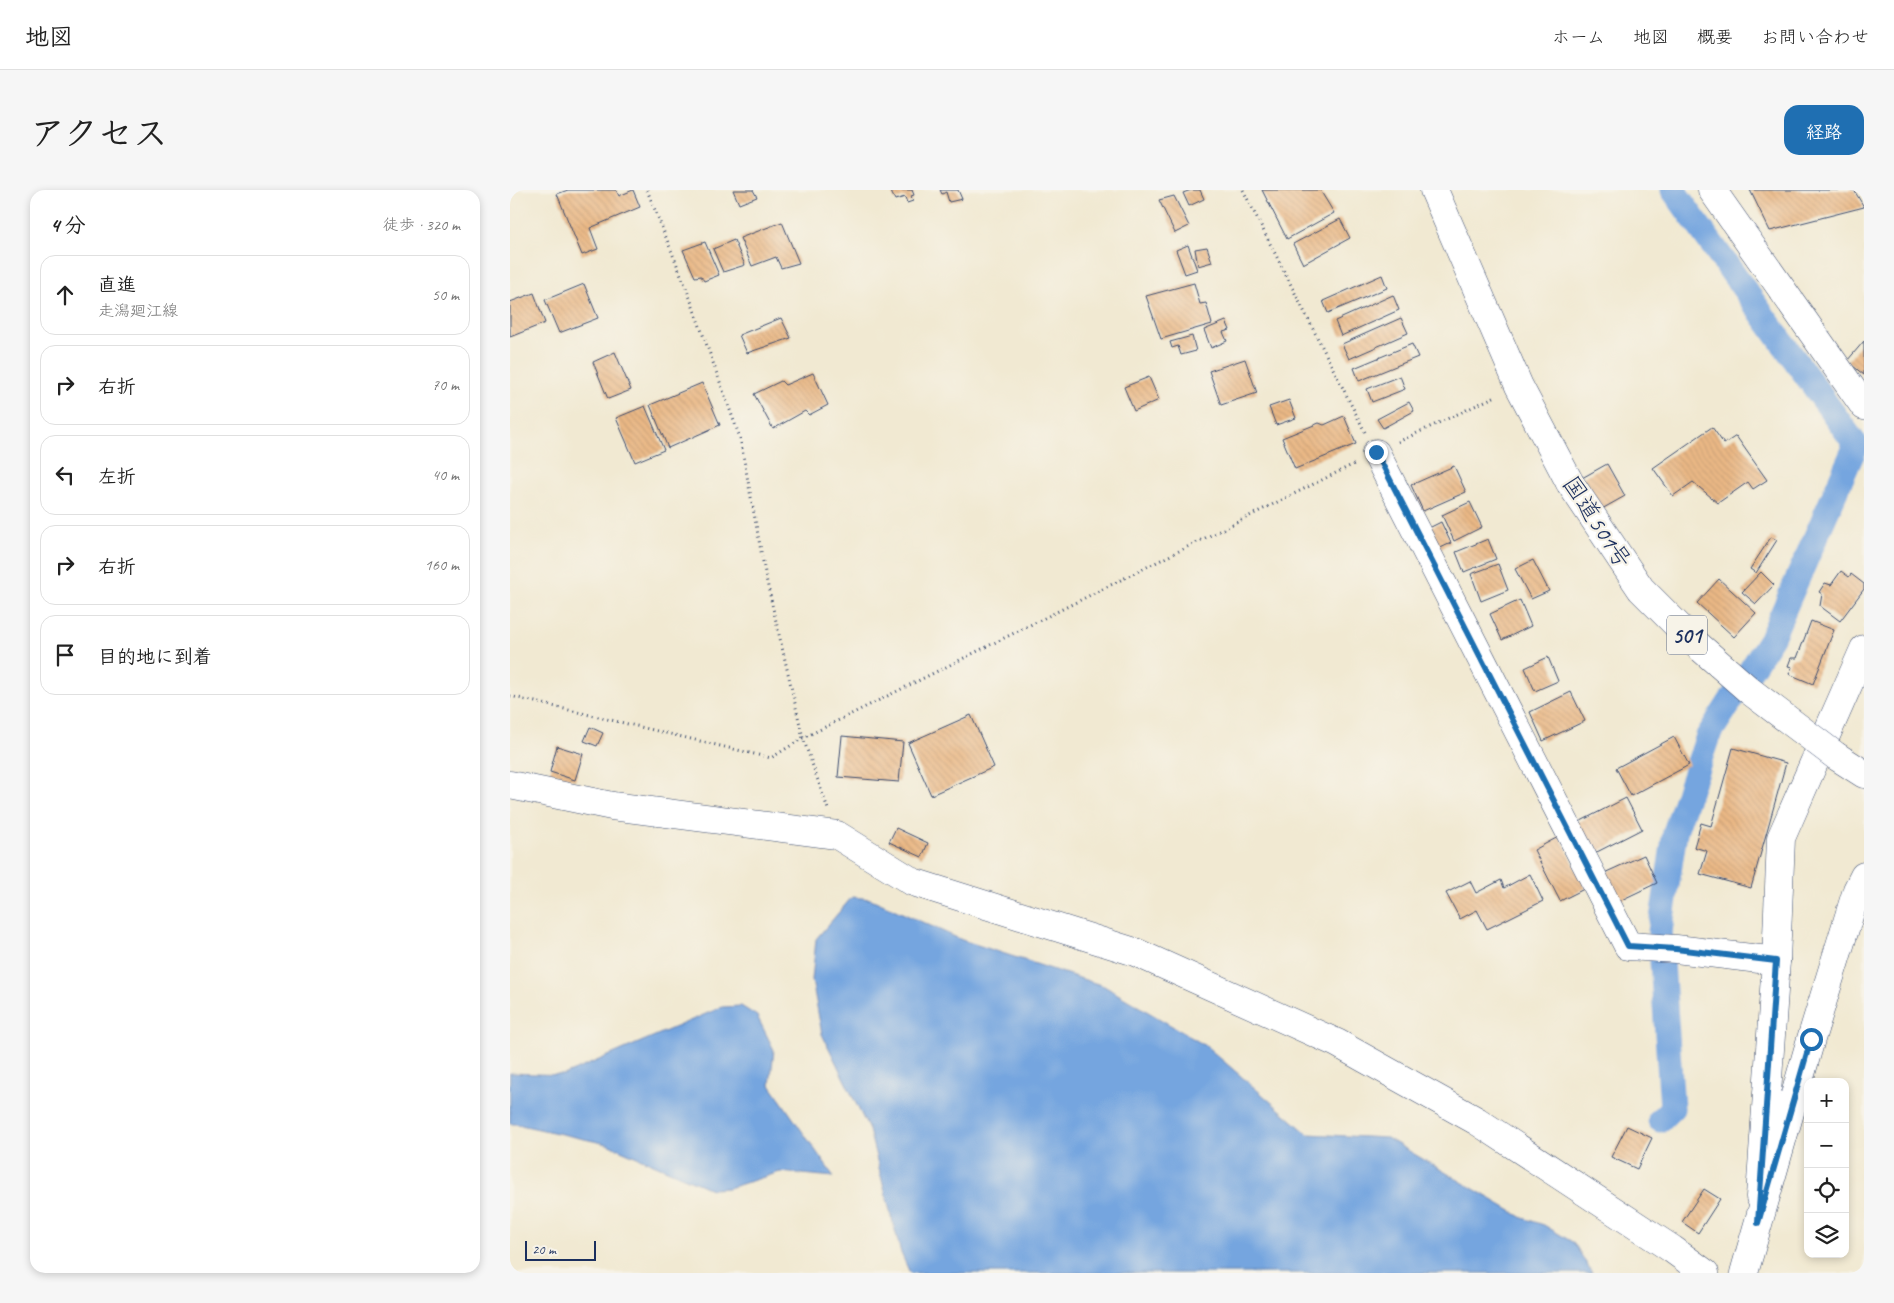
<!DOCTYPE html>
<html lang="ja">
<head>
<meta charset="utf-8">
<style>
  :root { --surface:#fff; --page:#f6f6f6; --text:#222; --muted:#767676; --line:#e0e0e0; --accent:#1f6fb2 }
  body { margin:0; font-family:Caveat,"Klee One",sans-serif; background:var(--page); color:var(--text) }
  .controls { position:absolute; right:15px; bottom:15px; display:grid; overflow:hidden; border-radius:10px; box-shadow:0 2px 8px #0003 }
  .controls button { width:45px; height:45px; display:grid; place-items:center; padding:0; border:0; border-bottom:1px solid var(--line); background:var(--surface); color:var(--text); font:25px sans-serif }
  .scale { position:absolute; left:15px; bottom:12px; width:71px; box-sizing:border-box; padding-left:5px; border:2px solid #1b2f5e; border-top:0; font-size:14px; line-height:18px; white-space:nowrap; color:#1b2f5e; -webkit-text-stroke:4px #f7f3e8; paint-order:stroke }
  .stop { position:absolute; width:15px; height:15px; margin:-11px; border:4px solid #1f6fb2; border-radius:50%; background:#fff }
  .stop.end { background:#1f6fb2; border-color:#fff; box-shadow:0 1px 5px #0008 }
  .list { margin:0; padding:0; list-style:none }
  h2 { display:flex; justify-content:space-between; align-items:center; height:65px; margin:0; padding:0 20px; font-size:21px }
  h2 small { font-size:16px; font-weight:400; color:var(--muted) }
  .list li { display:grid; grid-template-columns:32px 1fr auto; gap:15px; align-items:center; box-sizing:border-box; height:80px; margin:0 10px 10px; padding:0 10px; border:1px solid var(--line); border-radius:15px }
  .list b { display:block; font-size:19px; white-space:nowrap }
  .list p { margin:0; font-size:16px; white-space:nowrap; color:var(--muted) }
  .list em { font-size:16px; font-style:normal; color:var(--muted) }
  .icon { flex:none; width:28px; height:28px; fill:none; stroke:currentColor; stroke-width:2; stroke-linecap:round; stroke-linejoin:round }
  .map { position:relative; flex:none; width:1354px; height:1083px; overflow:hidden; border-radius:15px }
  header { display:flex; align-items:center; gap:30px; box-sizing:border-box; height:70px; padding:0 25px; background:var(--surface); border-bottom:1px solid var(--line) }
  header strong { font-size:24px }
  nav { display:flex; gap:28px; margin-inline-start:auto; font-size:18px }
  .intro { display:flex; align-items:center; justify-content:space-between; box-sizing:border-box; height:120px; padding:0 30px }
  h1 { margin:0; font-size:35px }
  .button { padding:12px 22px; border-radius:15px; background:var(--accent); color:#fff; font-size:18px; font-weight:700 }
  main { display:flex; gap:30px; padding:0 30px }
  aside { flex:1; background:var(--surface); border-radius:15px; box-shadow:0 2px 8px #0003 }
  .map>svg:first-child { display:block }
  .water { fill:#74a5df; stroke:#486a9e }
  .lines { fill:none; stroke-linecap:round; stroke-linejoin:round }
  .canal { stroke:#74a5df; stroke-width:25 }
  .building { fill:url(#building-back-hatch) }
  .street-casing { stroke:#3b4b6f; stroke-width:29 }
  .secondary-casing { stroke:#3b4b6f; stroke-width:29 }
  .highway-casing { stroke:#3b4b6f; stroke-width:29 }
  .path { stroke:#3b4b6f; stroke-width:3; stroke-dasharray:1 4; stroke-linecap:butt }
  .street { stroke:#fff; stroke-width:28 }
  .secondary { stroke:#fff; stroke-width:28 }
  .highway { stroke:#fff; stroke-width:28 }
  .highway-bridge-casing { stroke:#3b4b6f; stroke-width:29; stroke-linecap:butt }
  .highway-bridge { stroke:#fff; stroke-width:28 }
  .route { stroke:#1f6fb2; stroke-width:6 }
  .labels { text-anchor:middle; stroke-width:4.5; stroke-linejoin:round; paint-order:stroke }
  .shield { fill:#f7f3e8; stroke:#5d6a87; stroke-width:1 }
  .shield-label { font-size:22px; font-weight:bold; fill:#1b2f5e }
  .street-label { font-size:24px; fill:#1b2f5e; stroke:#f7f3e8 }
</style>
</head>
<body>
<header>
<strong>地図</strong>
<nav><a>ホーム</a><a>地図</a><a>概要</a><a>お問い合わせ</a></nav>
</header>
<div class="intro"><h1>アクセス</h1><a class="button">経路</a></div>
<main>
<aside>
<h2>4 分<small>徒歩 · 320 m</small></h2>
<ul class="list">
<li><svg class="icon" aria-label="ahead" viewBox="0 0 24 24"><path d="M12 20V5M6 11l6-6 6 6"/></svg><div><b>直進</b><p>走潟廻江線</p></div><em>50 m</em></li>
<li><svg class="icon" aria-label="right" viewBox="0 0 24 24"><path d="M7 20v-9h11M14 6l5 5-5 5"/></svg><div><b>右折</b></div><em>70 m</em></li>
<li><svg class="icon" aria-label="left" viewBox="0 0 24 24"><path d="M17 20v-9H6M10 6l-5 5 5 5"/></svg><div><b>左折</b></div><em>40 m</em></li>
<li><svg class="icon" aria-label="right" viewBox="0 0 24 24"><path d="M7 20v-9h11M14 6l5 5-5 5"/></svg><div><b>右折</b></div><em>160 m</em></li>
<li><svg class="icon" aria-label="arrive" viewBox="0 0 24 24"><path d="M6 21V4h12l-3 4 3 4H6"/></svg><div><b>目的地に到着</b></div></li>
</ul>
</aside>
<div class="map">
<svg width="1354" height="1083" viewBox="0 0 1354 1083">
  <defs>
    <pattern id="building-back-hatch" width="6" height="6" patternUnits="userSpaceOnUse" patternTransform="scale(1.25)"><rect width="6" height="6" fill="#eab885"/><path d="M-1 5l2 2M0 0l6 6M5-1l2 2" fill="none" stroke="#c89e75"/></pattern>
  </defs>
  <rect width="100%" height="100%" fill="#f7f3e8"/>
  <filter id="ink" filterUnits="userSpaceOnUse"><feTurbulence type="fractalNoise" baseFrequency=".02" numOctaves="2"/><feDisplacementMap in="SourceGraphic" scale="10" xChannelSelector="R" yChannelSelector="G"/><feConvolveMatrix kernelMatrix="1 2 1 2 8 2 1 2 1" color-interpolation-filters="sRGB"/></filter>
  <filter id="wash" filterUnits="userSpaceOnUse"><feTurbulence type="fractalNoise" baseFrequency=".0096" numOctaves="4" result="noise"/><feDisplacementMap in="SourceGraphic" scale="20" xChannelSelector="R" yChannelSelector="G"/><feGaussianBlur stdDeviation="1.12" result="paint"/><feColorMatrix in="noise" values="0 0 0 0 0 0 0 0 0 0 0 0 0 0 0 0 0 1.4 0 .05"/><feComposite in="paint" operator="in"/></filter>
  <g filter="url(#wash)">
    <rect width="100%" height="100%" fill="#f1e9d2"/>
    <g class="water">
      <polygon points="342,707 361,709 452,750 594,796 696,856 798,944 877,948 1013,1028 1034,1035 1064,1053 1082,1083 400,1083 391,1063 359,940 312,844 302,790 306,749"/>
      <polygon points="231,816 247,826 264,860 260,895 324,987 270,982 219,998 201,999 97,954 6,934 0,934 0,883 54,885 212,817"/>
    </g>
    <g class="lines">
      <polyline class="canal" points="1150,930 1162,918 1150,742 1165,642 1198,546 1262,447 1346,255 1163,0"/>
    </g>
    <g id="blocks">
      <g class="building">
        <polygon points="58,0 106,0 109,6 123,0 130,17 80,38 88,59 72,65 47,4"/>
        <polygon points="223,0 243,0 247,7 229,14"/>
        <polygon points="380,0 402,0 404,5 401,6 403,11 397,13 395,7 385,10"/>
        <polygon points="430,0 448,0 452,9 439,12 436,2 432,4"/>
        <polygon points="681,0 690,0 694,9 679,16 673,3"/>
        <polygon points="752,0 810,0 824,23 777,49"/>
        <polygon points="1240,0 1344,0 1354,17 1260,41"/>
        <polygon points="664,6 679,36 665,43 649,10"/>
        <polygon points="830,29 840,48 793,74 783,54"/>
        <polygon points="272,32 289,73 271,78 266,67 242,76 230,48"/>
        <polygon points="224,50 235,75 213,82 203,59"/>
        <polygon points="195,52 209,85 194,91 191,86 185,87 173,60"/>
        <polygon points="678,55 687,80 675,84 666,60"/>
        <polygon points="697,57 702,72 688,76 685,59"/>
        <polygon points="872,85 877,98 818,123 813,111"/>
        <polygon points="684,93 690,114 696,113 702,134 651,149 636,106"/>
        <polygon points="74,94 88,128 49,143 35,110"/>
        <polygon points="24,103 35,133 0,147 0,112"/>
        <polygon points="883,105 889,120 831,146 825,131"/>
        <polygon points="271,128 281,148 237,163 229,145"/>
        <polygon points="891,128 898,143 839,169 832,154"/>
        <polygon points="716,131 720,140 713,142 717,151 701,158 694,140"/>
        <polygon points="682,146 686,161 671,165 668,156 662,158 660,152"/>
        <polygon points="1354,151 1354,185 1337,171"/>
        <polygon points="902,154 908,167 849,191 844,178"/>
        <polygon points="105,162 121,200 98,209 83,172"/>
        <polygon points="735,169 747,203 711,215 699,181"/>
        <polygon points="303,183 318,215 299,225 295,221 263,239 244,204 271,191 275,195"/>
        <polygon points="890,186 895,199 862,212 857,199"/>
        <polygon points="639,187 649,210 624,221 614,197"/>
        <polygon points="192,193 210,235 158,258 140,215"/>
        <polygon points="779,210 786,228 766,235 759,217"/>
        <polygon points="899,212 904,221 873,238 867,229"/>
        <polygon points="135,216 154,260 125,272 106,228"/>
        <polygon points="834,226 846,254 785,279 772,248 809,233 814,235"/>
        <polygon points="1202,237 1214,254 1226,246 1257,290 1243,299 1238,292 1208,313 1183,292 1163,306 1143,278"/>
        <polygon points="1097,274 1115,306 1090,320 1072,288"/>
        <polygon points="944,276 956,302 913,321 901,295"/>
        <polygon points="960,312 972,337 944,351 932,325"/>
        <polygon points="931,332 941,353 922,362 913,341"/>
        <polygon points="1261,347 1267,350 1246,383 1240,379"/>
        <polygon points="978,349 986,369 954,382 946,362"/>
        <polygon points="1023,370 1039,401 1021,409 1005,379"/>
        <polygon points="988,374 998,400 971,411 961,384"/>
        <polygon points="1331,381 1339,387 1341,384 1354,394 1354,399 1330,431 1310,416 1312,404 1309,402 1315,393 1321,395"/>
        <polygon points="1251,382 1264,395 1246,414 1232,402"/>
        <polygon points="1209,389 1246,423 1224,447 1187,413"/>
        <polygon points="1010,410 1021,436 992,450 980,424"/>
        <polygon points="1301,431 1324,440 1303,494 1279,484 1282,477 1278,476 1281,468 1287,468"/>
        <polygon points="1038,467 1048,491 1025,501 1015,478"/>
        <polygon points="1061,502 1075,531 1033,551 1020,522"/>
        <polygon points="461,525 484,577 421,605 398,553"/>
        <polygon points="80,537 93,543 87,556 74,551"/>
        <polygon points="332,546 393,552 389,592 328,587"/>
        <polygon points="1164,547 1179,575 1121,606 1106,578"/>
        <polygon points="47,556 73,564 65,590 40,582"/>
        <polygon points="1223,558 1276,573 1241,698 1190,684 1197,661 1184,657 1191,633 1201,636"/>
        <polygon points="1116,608 1132,639 1083,664 1067,633"/>
        <polygon points="386,638 418,653 412,667 379,652"/>
        <polygon points="1050,646 1076,698 1050,711 1024,660"/>
        <polygon points="1134,665 1147,693 1105,713 1092,684"/>
        <polygon points="1020,684 1033,711 977,739 967,720 950,729 936,703 960,691 966,703 991,690 994,698"/>
        <polygon points="1117,936 1142,948 1127,979 1101,967"/>
        <polygon points="1194,999 1210,1009 1188,1043 1172,1032"/>
      </g>
    </g>
  </g>
  <g filter="url(#ink)">
    <use href="#blocks" fill-opacity="0" stroke="#3b4b6f" stroke-width="1"/>
    <g class="lines">
      <defs>
        <g id="street">
          <polyline points="1202,0 1354,216"/>
          <polyline points="866,263 1118,756 1166,759 1266,771 1271,648 1354,459"/>
          <polyline points="0,595 102,616 327,645 403,692 625,762 827,853 967,931 1162,1059 1195,1083"/>
          <polyline points="1250,1007 1266,771"/>
        </g>
        <polyline id="secondary" points="1234,1083 1301,849 1347,700 1354,686"/>
        <g id="highway">
          <polyline points="924,0 1009,196 1060,293"/>
          <polyline points="1326,566 1354,584"/>
        </g>
      </defs>
      <use href="#street" class="street-casing"/>
      <use href="#secondary" class="secondary-casing"/>
      <use href="#highway" class="highway-casing"/>
      <g class="path">
        <polyline points="137,0 177,100 230,248 256,388 293,548 318,619"/>
        <polyline points="733,0 855,242"/>
        <polyline points="888,252 986,206"/>
        <polyline points="0,506 261,568 293,548 844,274"/>
      </g>
      <use href="#street" class="street"/>
      <use href="#secondary" class="secondary"/>
      <use href="#highway" class="highway"/>
      <defs>
        <polyline id="highway-bridge" points="1060,293 1131,399 1183,451 1240,501 1326,566"/>
      </defs>
      <use href="#highway-bridge" class="highway-bridge-casing"/>
      <use href="#highway-bridge" class="highway-bridge"/>
    </g>
  </g>
  <g class="lines" filter="url(#ink)">
    <polyline class="route" points="866,262 1118,756 1166,759 1266,771 1248,1033 1301,849"/>
  </g>
  <g class="labels">
    <rect class="shield" x="1157" y="425.5" width="40" height="39" rx="4"/>
    <g class="shield-label">
      <text x="1177" y="453">501</text>
    </g>
    <g class="street-label">
      <text transform="translate(1087 332) rotate(57)" y="8">国道501号</text>
    </g>
  </g>
</svg>
<div class="controls">
<button>+</button>
<button>−</button>
<button><svg class="icon" aria-label="locate" viewBox="0 0 24 24"><circle cx="12" cy="12" r="6"/><path d="M12 2v4M12 18v4M2 12h4M18 12h4"/></svg></button>
<button><svg class="icon" aria-label="layers" viewBox="0 0 24 24"><path d="M12 4l9 5-9 5-9-5zM3 14l9 5 9-5"/></svg></button>
</div>
<div class="scale">20 m</div>
<div class="stop" style="left:1301px;top:849px"></div>
<div class="stop end" style="left:866px;top:262px"></div>
</div>
</main>
</body>
</html>
